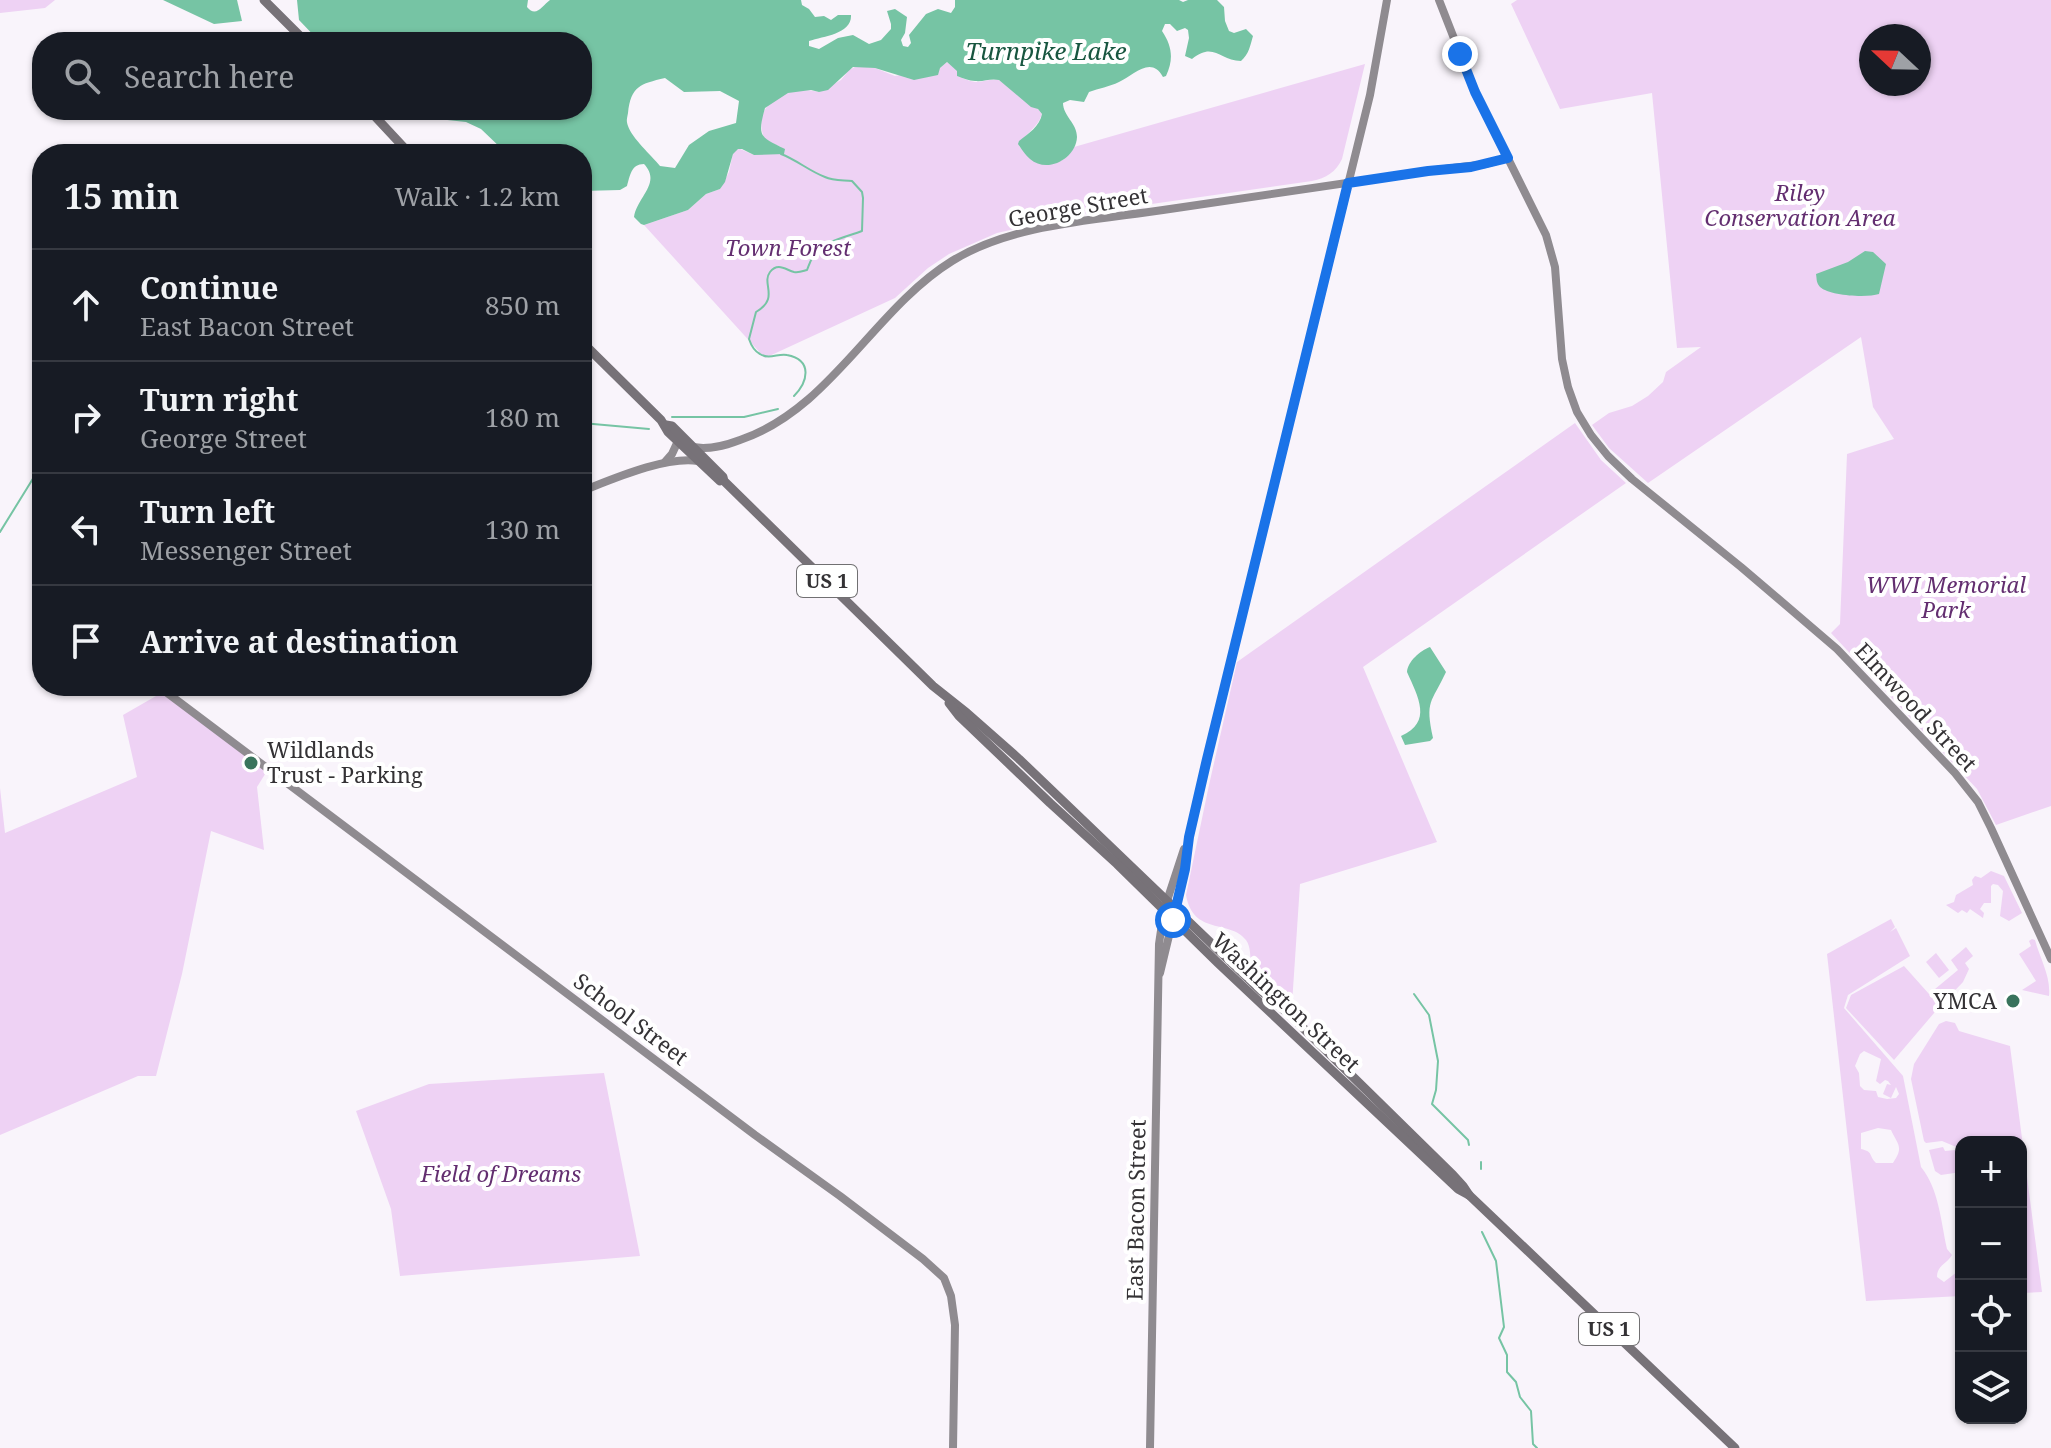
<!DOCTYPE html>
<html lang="en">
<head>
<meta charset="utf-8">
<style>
  :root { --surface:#171b24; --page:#20242c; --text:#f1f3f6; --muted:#9ea1a6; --line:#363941 }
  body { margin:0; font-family:"Noto Serif",serif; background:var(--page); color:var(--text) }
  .controls { position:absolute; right:24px; bottom:24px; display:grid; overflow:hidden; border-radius:16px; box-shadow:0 2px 6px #0004 }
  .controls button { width:72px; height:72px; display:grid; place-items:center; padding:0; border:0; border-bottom:2px solid var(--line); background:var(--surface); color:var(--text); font:40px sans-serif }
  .compass { position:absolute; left:1859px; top:24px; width:72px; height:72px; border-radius:50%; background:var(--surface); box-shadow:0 2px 6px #0004; rotate:292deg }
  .stop { position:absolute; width:24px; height:24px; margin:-18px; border:6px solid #1a73e8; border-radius:50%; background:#fff }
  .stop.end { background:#1a73e8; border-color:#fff; box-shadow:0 2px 8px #0008 }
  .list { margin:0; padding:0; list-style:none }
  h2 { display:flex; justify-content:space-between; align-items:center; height:104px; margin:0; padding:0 32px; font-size:34px }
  h2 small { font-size:26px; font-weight:400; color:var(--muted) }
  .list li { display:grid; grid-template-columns:52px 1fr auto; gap:24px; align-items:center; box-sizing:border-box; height:112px; padding:0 32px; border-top:2px solid var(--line) }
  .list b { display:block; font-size:30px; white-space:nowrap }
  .list p { margin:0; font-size:26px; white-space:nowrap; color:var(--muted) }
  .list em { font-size:26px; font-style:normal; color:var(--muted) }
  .icon { flex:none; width:44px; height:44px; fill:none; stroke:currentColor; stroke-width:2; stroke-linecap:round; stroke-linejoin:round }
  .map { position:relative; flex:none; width:2051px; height:1448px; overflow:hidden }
  .search { position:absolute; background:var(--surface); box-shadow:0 2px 6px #0004; left:32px; top:32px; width:560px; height:88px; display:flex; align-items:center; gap:20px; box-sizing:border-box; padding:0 28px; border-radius:32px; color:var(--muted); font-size:30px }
  .panel { position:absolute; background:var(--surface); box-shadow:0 2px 6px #0004; left:32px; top:144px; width:560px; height:552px; border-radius:32px }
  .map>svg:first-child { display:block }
  .green { fill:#eed2f4; fill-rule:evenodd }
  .water { fill:#76c4a4; fill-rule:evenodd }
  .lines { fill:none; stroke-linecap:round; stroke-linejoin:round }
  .stream { stroke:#76c4a4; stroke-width:2 }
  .secondary { stroke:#8f8b90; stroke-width:8 }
  .primary { stroke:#777278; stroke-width:9 }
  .route { stroke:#1a73e8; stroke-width:10 }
  .poi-dot { fill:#39735c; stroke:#fff; stroke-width:3 }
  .labels { text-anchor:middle; stroke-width:8; stroke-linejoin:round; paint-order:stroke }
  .shield { fill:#fff; stroke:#717072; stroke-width:2 }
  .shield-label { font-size:20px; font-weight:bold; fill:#343235 }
  .park-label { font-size:22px; font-style:italic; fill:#632e70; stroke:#fff }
  .street-label { font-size:22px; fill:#343235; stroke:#fff }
  .poi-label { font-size:22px; fill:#343235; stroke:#fff; text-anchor:start }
  .water-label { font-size:24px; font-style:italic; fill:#185640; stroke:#fff }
</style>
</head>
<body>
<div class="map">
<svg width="2051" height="1448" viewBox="0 0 2051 1448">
  <rect width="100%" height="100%" fill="#f9f4fb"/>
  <g class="green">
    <polygon points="0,0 55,0 45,8 0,13"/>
    <path d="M1517,0h534v806l-55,19 -19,-36 -146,-156 9,-9 7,-170 47,-15 -21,-32 -12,-70 -213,146 -39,-35 -17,-23 17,-12 23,-7 16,-10 15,-14 3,-10 35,-25 -24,1 -25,-255 -92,16 -48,-103 -1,-2zM1871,36h48v48h-48z"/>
    <path d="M947,62l11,9 -1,5c6,2 12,5 18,6 9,0 16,-4 24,-2l39,29 4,5c-4,14 -18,20 -23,32 16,17 42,27 55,1l291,-83 -23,95c-6,13 -16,19 -30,22l-237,34 -78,18 -48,21 -21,14 -33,30 -130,60 -121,-133 44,-15 18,-16 14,-5 9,-17 4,-19 5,-5 16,7 27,-8 -16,-7c-16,-36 23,-56 54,-48l22,-12 8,-10 8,-4 18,2 20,8 45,-8z"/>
    <path d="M1575,423l26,37 25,23 -263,184 74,175 -137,42 -8,120 -41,-38c-1,-9 0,-19 -5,-26 -16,-21 -53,-4 -60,-45l23,-110 28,-123z"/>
    <polygon points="163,692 267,771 257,787 264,850 211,831 182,974 156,1076 138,1076 0,1135 0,788 5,833 137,777 123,715"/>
    <polygon points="1991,871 2004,876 2022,913 2009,921 2000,916 2003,891 1998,885 1993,884 1991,886 1991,903 1984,903 1980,909 1984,913 1983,918 1970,909 1967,913 1962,910 1958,913 1946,905 1954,902 1956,895 1973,885 1972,880 1975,876 1981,878"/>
    <path d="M1891,919l4,8 -5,5 6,-4 14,28 -62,39 -4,13 59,68 18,91c18,22 20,55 26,82l5,6c-5,9 -15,10 -15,22l7,5 13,-10 3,-7 -4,-11 5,-1v43l-95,5 -39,-347zM1864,1051l17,8 -5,22 4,3 5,-4 3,1 3,4 -4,-1 -4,10 8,4 5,-11 3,7 -3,4 -9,1 -9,-2 -2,-6 -12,-1 -4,-4 -1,-13 -4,-7 5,-12zM1878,1128l13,2c7,15 13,17 2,33h-17c-8,-8 -2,-11 -15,-14v-16z"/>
    <path d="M2032,939l3,1c5,19 16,36 14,56l-27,-6 14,-9 -17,-27 12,-8 -2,-5z"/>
    <polygon points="1966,947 1973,956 1965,963 1969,969 1963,982 1940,1006 1894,1060 1846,1008 1851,995 1904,966 1929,994 1958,970 1951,960"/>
    <polygon points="1936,953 1949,970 1939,978 1926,962"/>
    <polygon points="1946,1021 1955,1023 1959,1031 2010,1046 2042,1292 2021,1293 2021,1142 1961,1142 1961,1149 1942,1141 1926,1143 1924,1141 1911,1079 1914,1064 1939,1024"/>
    <polygon points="604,1073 640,1256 400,1276 391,1209 356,1111 429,1084"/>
    <polygon points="1943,1147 1945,1151 1955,1150 1961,1151 1961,1172 1941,1175 1935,1171 1929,1150"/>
  </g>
  <g class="water">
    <polygon points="163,0 237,0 242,21 214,24"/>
    <path d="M297,0h231l-1,7c9,11 15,-1 23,-7h251l1,5 7,4 6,8 9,-1 7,4 7,-5h13c1,19 -27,21 -42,26v5l10,3 19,-11 15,-3 16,9 12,-4 10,-11v-5l-4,-13 8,-2 12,8 -2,16 -4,7 2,6 5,1 3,-4 -2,-8 17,-21 12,-5 13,4 4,-6v-7h224l4,2 5,-2h29l7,7 1,14 4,10 5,2 12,-4 7,7c-3,10 -4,18 -12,25 -21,0 -27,-20 -49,-2l-7,-3 4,-18 -1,-8 -3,-2 -8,3 -7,-7h-5l-3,7c10,15 12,28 4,45l-3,1c-12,-22 -29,-2 -44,5 -10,5 -20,6 -30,10l-5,10 -14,-2 -7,3c0,13 14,20 14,34 -1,22 -30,37 -47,22 -5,-4 -9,-11 -12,-15l1,-3c9,-7 21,-15 23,-27l-4,-5 -7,-2 -32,-27c-9,-2 -15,2 -24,1 -6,0 -12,-3 -18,-5v-5l-10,-9 -7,6 -2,7 -24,5 -39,-12 -22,-1 -25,23 -9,2 -8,-2 -23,3 -23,15c-8,29 -5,29 20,41l-1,5 -30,1 -12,-6h-4l-5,5 -8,28 -5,7 -14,5 -18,16 -44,15 -3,-1 -7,-7c3,-20 28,-34 10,-53 -13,0 -14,12 -17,22l-7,4 -38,1v-37h-71l-8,-4 -22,-21 -15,-7 -28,-3 -13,-9h157v-68h-262l-21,-22zM665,78l19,14 36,-1 19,10 -3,22 -27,8 -20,14 -14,23 -15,-2c-9,-11 -28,-28 -32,-40 -2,-6 -1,-7 0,-13 3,-27 12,-29 37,-35z"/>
    <path d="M1865,251l8,1 13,12 -7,30c-12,4 -49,2 -59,-7 -4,-5 -3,-7 -4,-13l32,-12z"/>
    <path d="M1430,647l16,25c-15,32 -21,28 -13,66l-3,3 -25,4 -4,-9c32,-14 17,-39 6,-64 1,-11 13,-21 23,-25z"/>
  </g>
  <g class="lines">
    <g class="stream">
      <path d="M781,154c16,6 28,17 44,23 8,4 18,3 27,4l10,11 1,6 -1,33c-15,6 -40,10 -49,26 -3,4 -4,8 -6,13 -4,1 -8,3 -13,2 -8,-2 -16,-10 -24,0 -9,12 10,26 -14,40l-7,27c2,6 5,12 11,15 10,6 18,-1 27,1 26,5 21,27 7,41"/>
      <polyline points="672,417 744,417 778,409"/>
      <polyline points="582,423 649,429"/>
      <polyline points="0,532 42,464"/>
      <polyline points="1414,994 1429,1015 1438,1061 1436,1090 1432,1104 1468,1140 1469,1145"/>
      <polyline points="1481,1162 1481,1169"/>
      <polyline points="1482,1232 1496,1261 1504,1327 1499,1338 1507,1355 1507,1372 1516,1382 1520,1397 1531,1411 1533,1444 1537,1448"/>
    </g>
    <g class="secondary">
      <polyline points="1439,0 1475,92 1546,235 1555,267 1562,359 1568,387 1577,412 1591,435 1608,456 1632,479 1741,567 1837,649 1955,773 1978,802 1991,828 2051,959"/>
      <path d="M693,447c16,3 31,-1 47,-7 91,-31 133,-130 212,-179 59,-37 144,-41 211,-51 89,-13 177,-26 265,-39l58,-7 22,-6"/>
      <polyline points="665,462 672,454 678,441"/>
      <path d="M582,491c31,-12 83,-35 116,-30"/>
      <polyline points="158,686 755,1135 840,1196 923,1259 944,1278 951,1296 955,1325 953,1448"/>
      <polyline points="1160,973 1185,869 1189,837 1207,759 1370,95 1387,0"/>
      <polyline points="1150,1448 1159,944 1164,910 1184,849"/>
    </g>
    <g class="primary">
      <polyline points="264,0 306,42"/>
      <polyline points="369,110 410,154"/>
      <polyline points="582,342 661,420 668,432 720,481"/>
      <polyline points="666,425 672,426 723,477 724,481 933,686 967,713 1019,759 1260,990 1291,1016 1453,1175 1463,1186 1469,1195 1735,1448"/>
      <polyline points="949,703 959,716 1050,803 1117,864 1218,963 1458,1189 1469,1195"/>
    </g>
  </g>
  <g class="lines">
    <polyline class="route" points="1173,920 1185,869 1189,837 1207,759 1348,183 1428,171 1471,167 1508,158 1475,92 1460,54"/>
  </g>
  <g class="poi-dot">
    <circle cx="251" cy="763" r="8"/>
    <circle cx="2013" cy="1001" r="8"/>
  </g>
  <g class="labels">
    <g class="shield">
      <rect x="797" y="565" width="60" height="32" rx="6"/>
      <rect x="1579" y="1313" width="60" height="32" rx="6"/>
    </g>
    <g class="shield-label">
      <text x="827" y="588">US 1</text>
      <text x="1609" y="1336">US 1</text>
    </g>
    <g class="park-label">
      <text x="1800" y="201">Riley<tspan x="1800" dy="25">Conservation Area</tspan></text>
      <text x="788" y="256">Town Forest</text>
      <text x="1946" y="593">WWI Memorial<tspan x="1946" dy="25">Park</tspan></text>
      <text x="501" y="1182">Field of Dreams</text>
    </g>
    <g class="street-label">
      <text transform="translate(1078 207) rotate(-10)" y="8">George Street</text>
      <text transform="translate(1916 707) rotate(47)" y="8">Elmwood Street</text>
      <text transform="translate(1286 1002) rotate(43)" y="8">Washington Street</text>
      <text transform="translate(631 1019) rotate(37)" y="8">School Street</text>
      <text transform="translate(1136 1210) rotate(-89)" y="8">East Bacon Street</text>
    </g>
    <g class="poi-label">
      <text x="267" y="758">Wildlands<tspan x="267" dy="25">Trust - Parking</tspan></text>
      <text x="1997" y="1009" text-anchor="end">YMCA</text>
    </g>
    <g class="water-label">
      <text x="1046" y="60">Turnpike Lake</text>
    </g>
  </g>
</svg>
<div class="controls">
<button>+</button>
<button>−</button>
<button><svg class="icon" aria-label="locate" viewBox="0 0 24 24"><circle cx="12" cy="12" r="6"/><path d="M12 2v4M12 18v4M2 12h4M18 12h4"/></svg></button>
<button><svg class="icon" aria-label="layers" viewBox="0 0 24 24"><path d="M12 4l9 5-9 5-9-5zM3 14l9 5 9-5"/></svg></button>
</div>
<svg class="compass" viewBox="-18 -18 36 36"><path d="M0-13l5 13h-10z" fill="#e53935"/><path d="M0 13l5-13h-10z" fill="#9ea1a6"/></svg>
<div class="stop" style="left:1173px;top:920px"></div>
<div class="stop end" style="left:1460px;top:54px"></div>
<div class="search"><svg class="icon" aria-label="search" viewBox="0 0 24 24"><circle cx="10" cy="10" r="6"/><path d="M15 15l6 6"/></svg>Search here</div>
<section class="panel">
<h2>15 min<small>Walk · 1.2 km</small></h2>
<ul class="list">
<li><svg class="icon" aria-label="ahead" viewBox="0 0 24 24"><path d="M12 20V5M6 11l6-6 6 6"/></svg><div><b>Continue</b><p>East Bacon Street</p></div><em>850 m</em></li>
<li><svg class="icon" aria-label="right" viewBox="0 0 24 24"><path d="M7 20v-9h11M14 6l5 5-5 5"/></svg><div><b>Turn right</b><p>George Street</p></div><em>180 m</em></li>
<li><svg class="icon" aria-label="left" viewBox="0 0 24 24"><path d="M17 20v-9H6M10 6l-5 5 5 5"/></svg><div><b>Turn left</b><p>Messenger Street</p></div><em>130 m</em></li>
<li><svg class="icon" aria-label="arrive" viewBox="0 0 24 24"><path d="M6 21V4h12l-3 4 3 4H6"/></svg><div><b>Arrive at destination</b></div></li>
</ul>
</section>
</div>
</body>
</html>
